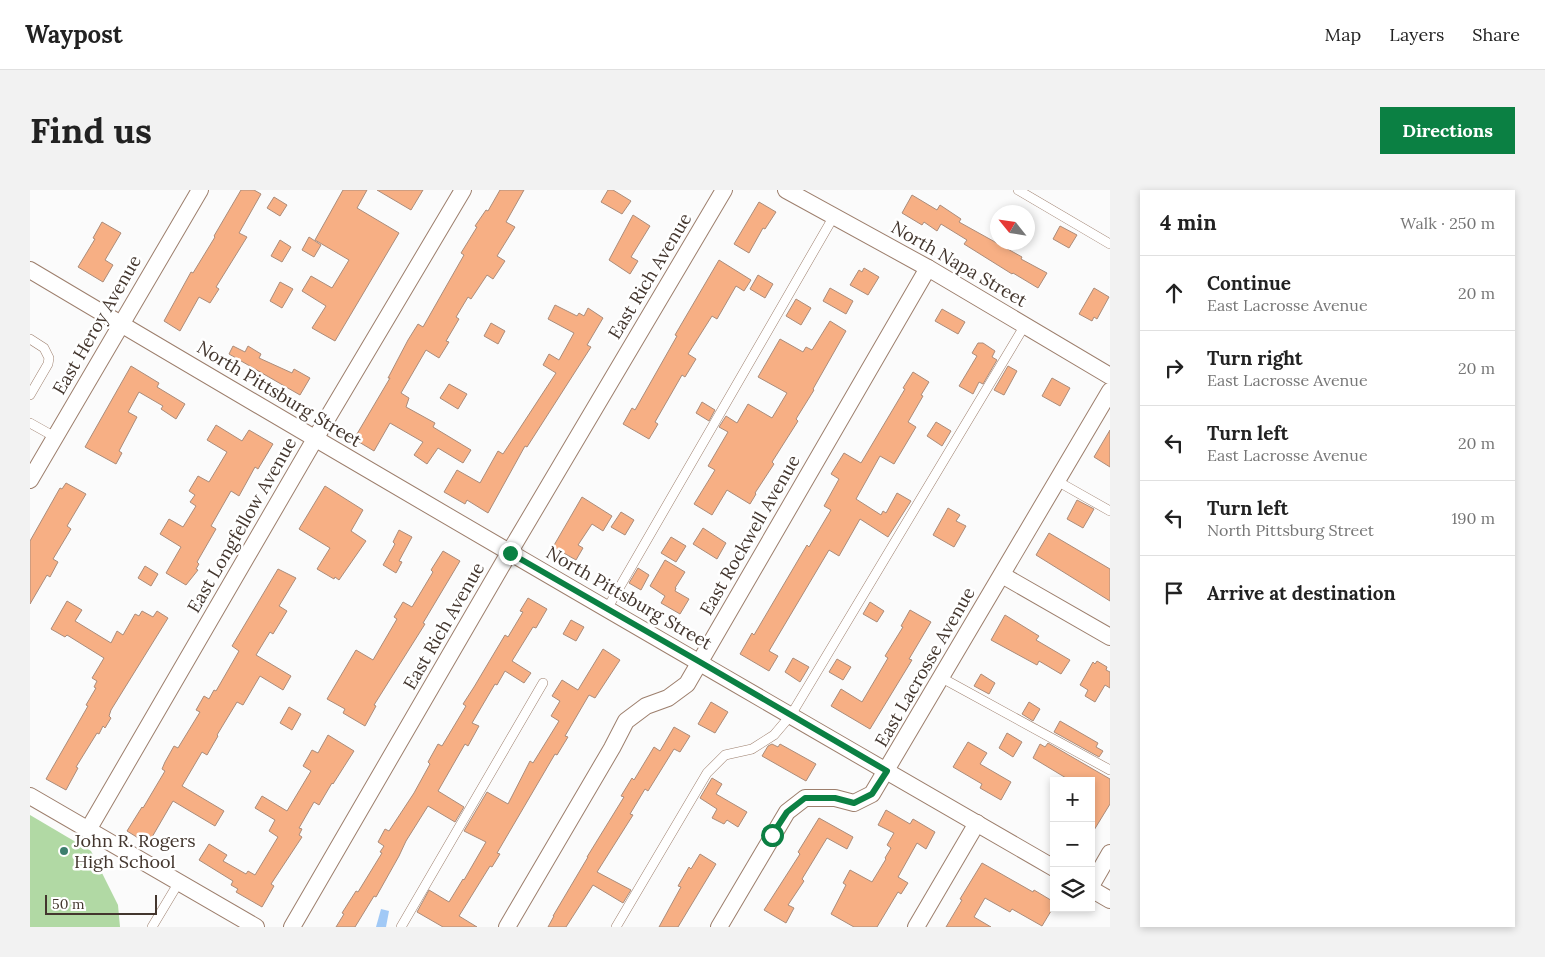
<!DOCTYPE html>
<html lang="en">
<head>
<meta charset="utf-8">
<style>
  :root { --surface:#fff; --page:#f2f2f2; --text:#222; --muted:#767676; --line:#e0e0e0; --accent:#0b8043 }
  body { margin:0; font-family:Lora,serif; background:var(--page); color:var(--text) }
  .controls { position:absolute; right:15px; bottom:15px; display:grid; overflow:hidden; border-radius:0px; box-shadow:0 2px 8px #0003 }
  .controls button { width:45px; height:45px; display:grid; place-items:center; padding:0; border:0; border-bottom:1px solid var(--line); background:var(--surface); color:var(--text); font:25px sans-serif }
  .compass { position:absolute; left:960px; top:15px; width:45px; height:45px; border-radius:50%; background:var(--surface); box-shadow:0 2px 8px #0003; rotate:300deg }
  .scale { position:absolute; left:15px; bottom:12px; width:112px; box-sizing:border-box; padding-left:5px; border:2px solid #43362e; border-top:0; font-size:14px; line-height:18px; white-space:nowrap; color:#43362e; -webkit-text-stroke:4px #fff; paint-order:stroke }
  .stop { position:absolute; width:15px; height:15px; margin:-11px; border:4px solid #0b8043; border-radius:50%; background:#fff }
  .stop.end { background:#0b8043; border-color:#fff; box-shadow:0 1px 5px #0008 }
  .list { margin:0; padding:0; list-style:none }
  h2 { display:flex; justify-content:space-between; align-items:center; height:65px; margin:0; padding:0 20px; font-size:21px }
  h2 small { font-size:16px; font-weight:400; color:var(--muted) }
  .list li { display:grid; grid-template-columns:32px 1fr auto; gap:15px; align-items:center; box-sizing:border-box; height:75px; padding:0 20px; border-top:1px solid var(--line) }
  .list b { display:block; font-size:19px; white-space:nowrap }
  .list p { margin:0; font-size:16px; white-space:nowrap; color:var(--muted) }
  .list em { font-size:16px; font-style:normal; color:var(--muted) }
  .icon { flex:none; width:28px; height:28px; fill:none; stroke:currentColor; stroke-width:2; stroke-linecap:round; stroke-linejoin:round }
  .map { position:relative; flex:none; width:1080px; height:737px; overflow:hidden; border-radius:0px }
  header { display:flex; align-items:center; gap:30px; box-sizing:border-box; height:70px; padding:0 25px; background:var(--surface); border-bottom:1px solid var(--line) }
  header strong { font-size:24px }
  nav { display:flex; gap:28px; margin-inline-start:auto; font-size:18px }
  .intro { display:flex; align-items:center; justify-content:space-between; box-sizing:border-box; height:120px; padding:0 30px }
  h1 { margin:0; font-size:35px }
  .button { padding:12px 22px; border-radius:0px; background:var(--accent); color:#fff; font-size:18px; font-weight:700 }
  main { display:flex; gap:30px; padding:0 30px }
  aside { flex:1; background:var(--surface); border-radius:0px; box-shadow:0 2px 8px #0003 }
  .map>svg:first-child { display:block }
  .green { fill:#b1d9a4 }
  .water { fill:#a1c9f6 }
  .building { fill:#f7af84; stroke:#ab8c7a }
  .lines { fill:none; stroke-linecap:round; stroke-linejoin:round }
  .lane-casing { stroke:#9d7f6d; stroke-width:10 }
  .street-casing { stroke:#9d7f6d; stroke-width:18 }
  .lane { stroke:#fff; stroke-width:9 }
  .street { stroke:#fff; stroke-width:16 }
  .route { stroke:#0b8043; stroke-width:6 }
  .poi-dot { fill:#3c7e6d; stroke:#fff; stroke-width:2 }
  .labels { text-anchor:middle; stroke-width:5; stroke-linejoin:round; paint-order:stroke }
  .street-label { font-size:18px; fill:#43362e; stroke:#fff }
  .poi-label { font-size:18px; fill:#43362e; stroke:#fff; text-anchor:start }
</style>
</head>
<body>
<header>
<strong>Waypost</strong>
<nav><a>Map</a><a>Layers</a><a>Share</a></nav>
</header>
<div class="intro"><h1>Find us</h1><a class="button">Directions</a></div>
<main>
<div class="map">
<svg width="1080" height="737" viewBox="0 0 1080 737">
  <rect width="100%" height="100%" fill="#fbfbfb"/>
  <polygon class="green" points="0,625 61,661 88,715 90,737 0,737"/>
  <polygon class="water" points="351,719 359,721 356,737 346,737"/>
  <g class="building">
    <polygon points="211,0 224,0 231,4 209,43 217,47 186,97 189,99 180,113 169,107 150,141 134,131 161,82 163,83 185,47 184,46"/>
    <polygon points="313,0 337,0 327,18 369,43 305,151 282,138 296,116 272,101 281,86 302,98 319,70 285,50"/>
    <polygon points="347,0 393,0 381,20"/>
    <polygon points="470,0 494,0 476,32 485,37 467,66 475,71 463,89 457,85 441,109 438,107 426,127 429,129 416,151 419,152 409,168 396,160 371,203 379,208 376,217 405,233 403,237 441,260 433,273 408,258 397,274 384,265 393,252 360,233 344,261 324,249 360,188 358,188 378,150 388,134 393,137 434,65 431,63 447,37 445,36 456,20 458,21"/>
    <polygon points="578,0 583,0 601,11 592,24 571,12"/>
    <polygon points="882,5 907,20 910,15 931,29 929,32 992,67 991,69 1017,83 1008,98 983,83 982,84 934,54 937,50 911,34 907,41 894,32 892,35 872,23"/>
    <polygon points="244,7 257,15 250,26 237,18"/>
    <polygon points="729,12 746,22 735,39 733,38 719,63 704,54"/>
    <polygon points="603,25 620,36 601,67 608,71 600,84 579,70"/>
    <polygon points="72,32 91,43 75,70 83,75 73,92 48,77 65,49 63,48"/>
    <polygon points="1030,36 1047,45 1039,58 1023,49"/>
    <polygon points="279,47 291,55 284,67 272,60"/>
    <polygon points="250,50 261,57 252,72 241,66"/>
    <polygon points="689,70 721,90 714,101 706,96 687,129 682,126 658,164 666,169 655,187 652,185 625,232 628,234 619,249 593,234 602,218 605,220 647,146 645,145"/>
    <polygon points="834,78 849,87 838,105 820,95 829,80 832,82"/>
    <polygon points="728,85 743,94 735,108 720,99"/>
    <polygon points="250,92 263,99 252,118 240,111"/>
    <polygon points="800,98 823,111 816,124 793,111"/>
    <polygon points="1064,98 1079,107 1067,129 1064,127 1062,131 1049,124"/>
    <polygon points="766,109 781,118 771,135 756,126"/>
    <polygon points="525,115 547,126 549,123 554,126 558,118 573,128 557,155 561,157 497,257 495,256 458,323 437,310 435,314 414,302 427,280 450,293 468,261 473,264 526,183 513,175 519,164 529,170 544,143 518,129"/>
    <polygon points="912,119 935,132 928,144 905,131"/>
    <polygon points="800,131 816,141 783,199 784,200 766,229 768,231 742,272 744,274 725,303 726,304 720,314 697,300 682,325 664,314 685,280 678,276 698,242 689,237 696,226 707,233 718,214 742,228 757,203 728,187 750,149 773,162 776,157 782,160"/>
    <polygon points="461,133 475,141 468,154 454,146"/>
    <polygon points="948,153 953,153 965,161 962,167 967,170 953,194 949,192 943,204 929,196 947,166 942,163"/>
    <polygon points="203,156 215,162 218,156 231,164 229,168 262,183 264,179 280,188 270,205 199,164"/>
    <polygon points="101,176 129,193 127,197 155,214 146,229 131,219 133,216 109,202 98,222 107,227 89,261 92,263 86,274 55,257"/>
    <polygon points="978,176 987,181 974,205 964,200"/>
    <polygon points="883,182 899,192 891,205 893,206 878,232 886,237 864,274 850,266 826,309 851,325 853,321 856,323 867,303 881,311 858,347 830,329 809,366 799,360 739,461 748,466 739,481 710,464 722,443 724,445 777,355 779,357 801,320 794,316 809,289 801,284 814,263 831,273 875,199 873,198"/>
    <polygon points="1022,188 1040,198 1030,216 1012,206"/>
    <polygon points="419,194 437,204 428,219 410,208"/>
    <polygon points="672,212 685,220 679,231 666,223"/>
    <polygon points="906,232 921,241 912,256 897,246"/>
    <polygon points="186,235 212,251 219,240 243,254 228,279 225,277 209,306 201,301 181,336 186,339 167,372 169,374 166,379 168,380 156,395 136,383 151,357 130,344 139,329 153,337 166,316 160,312 165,305 159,301 168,286 179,292 197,262 177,250"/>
    <polygon points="1080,240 1080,277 1064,267"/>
    <polygon points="36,293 56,304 37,336 41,339 23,369 28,372 20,387 17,385 0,414 0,351 30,298 32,299"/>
    <polygon points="295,296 333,320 321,341 336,351 309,390 305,387 304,389 287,379 300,358 269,339"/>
    <polygon points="552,307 582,326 573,341 562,334 548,355 553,358 546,370 523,357"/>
    <polygon points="1047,310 1064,319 1053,338 1037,329"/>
    <polygon points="918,318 930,325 926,331 936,336 924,357 903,345"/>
    <polygon points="591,322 604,330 595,345 581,337"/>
    <polygon points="673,338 696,353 687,369 663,354"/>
    <polygon points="369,340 382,347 369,371 372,372 366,383 353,375 365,354 363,352"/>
    <polygon points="1019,343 1080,379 1080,411 1006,365"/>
    <polygon points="641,347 656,356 646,372 631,363"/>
    <polygon points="413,361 430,371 393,433 395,434 344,515 346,516 335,536 313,523 315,519 297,509 326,460 343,470 367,429 364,427 373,412 382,417 403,382 401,380"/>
    <polygon points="635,370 655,382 645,398 646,398 645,401 659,409 650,424 631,413 635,406 620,396"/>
    <polygon points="115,376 128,384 121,396 108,388"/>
    <polygon points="608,378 619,385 611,400 599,393"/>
    <polygon points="248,379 266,388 249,416 257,421 243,444 240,442 226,465 261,486 253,500 230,486 213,515 207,512 187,545 188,546 177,565 172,562 152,596 194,621 185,636 143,611 118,654 97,641 112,617 113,618 135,581 132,579 135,572 144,556 148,558 170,522 166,520 174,506 179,509 184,500 186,501 209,461 202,456"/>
    <polygon points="498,408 517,419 506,438 503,437 482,471 501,483 494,493 475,481 467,495 465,494 442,533 449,536 438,556 435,554 408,601 434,617 425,632 398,616 376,651 369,666 346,707 344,706 325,737 306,737 314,724 312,723 326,701 328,702 352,663 350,662 354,656 348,652 355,639 359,641 384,603 400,574 398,572 408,554 412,556 436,516 433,514 444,497 475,445 478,447 493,422 490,421"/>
    <polygon points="37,411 52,420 45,431 81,453 87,441 93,445 105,424 109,426 112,421 123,427 127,421 138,428 81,520 79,526 81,528 75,538 73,536 69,544 67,543 46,577 48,578 36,600 16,589 58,516 56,515 66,498 64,497 67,491 62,488 74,468 37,445 35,447 21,439"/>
    <polygon points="840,412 854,421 847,432 833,424"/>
    <polygon points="880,420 901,432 879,469 882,470 840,539 801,516 811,499 832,512 858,468 855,466 873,437 871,436"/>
    <polygon points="975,425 1009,446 1006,450 1040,470 1031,484 1009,471 1007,475 961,450"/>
    <polygon points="541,430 554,437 546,451 533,444"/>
    <polygon points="573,459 590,470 565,508 559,505 535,546 538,547 527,565 525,564 467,663 470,664 462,677 460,676 429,726 447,737 413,737 387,722 399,700 419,712 433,689 434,690 456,652 434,641 457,602 478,614 500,571 503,573 529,531 521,526 530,511 522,506 532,490 548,500"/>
    <polygon points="763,468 779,477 770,492 755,482"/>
    <polygon points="807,469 821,477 813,490 799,482"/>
    <polygon points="1067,471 1077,477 1076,480 1080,482 1080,498 1075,495 1065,512 1055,506 1058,500 1050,495 1063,472 1065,474"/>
    <polygon points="951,484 965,493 959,504 944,496"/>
    <polygon points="681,512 698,522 685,543 668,534"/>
    <polygon points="999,512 1010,519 1003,531 992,524"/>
    <polygon points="259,517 271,524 262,540 250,533"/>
    <polygon points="1030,531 1068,553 1066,557 1073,561 1069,567 1024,542"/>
    <polygon points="644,537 660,546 650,562 644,559 618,601 615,599 600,624 603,625 567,682 601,700 593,713 563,695 536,737 518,737 524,726 523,726 558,667 557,667 594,607 591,606 602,588 604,590 624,557 630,561"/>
    <polygon points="977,543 992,552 983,567 969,558"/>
    <polygon points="298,545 324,561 303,594 302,593 289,615 284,612 269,638 272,639 269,645 272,647 241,694 244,696 232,717 206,702 208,699 201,695 203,691 169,670 179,654 197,665 193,671 216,684 218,681 225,685 248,647 239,641 245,630 225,618 232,606 257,621 281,581 273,576 282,560 288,563"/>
    <polygon points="938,552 957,563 950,574 981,592 971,610 950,598 952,594 923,577"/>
    <polygon points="1018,553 1080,589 1080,614 1061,645 1061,591 1041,591 1003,568 1010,554 1015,557"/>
    <polygon points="742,554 748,557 750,554 786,574 776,591 732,566 738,556"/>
    <polygon points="682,588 692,594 686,604 717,622 708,637 697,630 694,634 682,628 687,619 670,608"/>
    <polygon points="856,620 880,634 883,629 905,642 896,659 887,653 868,687 878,693 871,704 868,702 847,737 824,737 801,724 816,695 813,693 820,680 842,692 856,669 855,668 861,658 857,655 864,643 848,635"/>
    <polygon points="789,628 823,647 817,659 797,648 772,689 774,691 758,715 764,718 756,733 734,720 770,664 768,662"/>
    <polygon points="670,664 686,674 648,737 629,737 651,697 648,696 659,677 661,679"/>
    <polygon points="952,673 1003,702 1004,700 1024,712 1024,716 1012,736 982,719 980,722 955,708 944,727 961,737 916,737 932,710 930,709"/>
  </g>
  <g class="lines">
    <defs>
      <g id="lane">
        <polyline points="988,0 1080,54"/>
        <polyline points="0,149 14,158 19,168 18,174 0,205"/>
        <polyline points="0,233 25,247"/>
        <polyline points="1027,291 1080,321"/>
        <polyline points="577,419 804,26"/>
        <polyline points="912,488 1080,580"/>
        <polyline points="122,737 149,692"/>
        <polyline points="371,737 513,493"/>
        <polyline points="586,737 677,583 695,565 722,559 744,545 761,525 995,135"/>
      </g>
      <g id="street">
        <polyline points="756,0 898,78 1080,186"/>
        <path d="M0,80c339,202 681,400 1024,598"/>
        <polyline points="0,290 170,0"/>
        <polyline points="972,385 1080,447"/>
        <polyline points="0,606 226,737"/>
        <polyline points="58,640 285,249 433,0"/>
        <polyline points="1061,696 1080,663"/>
        <polyline points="1061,699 1080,710"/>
        <polyline points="262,737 479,363 694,0"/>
        <polyline points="477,737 582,558 596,531 616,516 638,508 657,494 898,78"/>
        <polyline points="689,737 757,622 775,608 805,608 824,613 842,604 1080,201"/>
        <polyline points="886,737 947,633"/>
      </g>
    </defs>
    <use href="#lane" class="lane-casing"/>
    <use href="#street" class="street-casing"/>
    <use href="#lane" class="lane"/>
    <use href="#street" class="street"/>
  </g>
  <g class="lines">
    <polyline class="route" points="480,363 670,472 857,581 842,604 824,613 805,608 775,608 757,622 742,645"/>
  </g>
  <circle class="poi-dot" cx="34" cy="661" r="5"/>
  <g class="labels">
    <g class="street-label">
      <text transform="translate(929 74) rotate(30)" y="6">North Napa Street</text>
      <text transform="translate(620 86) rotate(-59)" y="6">East Rich Avenue</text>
      <text transform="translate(67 135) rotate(-60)" y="6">East Heroy Avenue</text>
      <text transform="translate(249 204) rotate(31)" y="6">North Pittsburg Street</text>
      <text transform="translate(212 335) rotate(-60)" y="6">East Longfellow Avenue</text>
      <text transform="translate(720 345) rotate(-60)" y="6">East Rockwell Avenue</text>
      <text transform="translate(599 408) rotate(30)" y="6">North Pittsburg Street</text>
      <text transform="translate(414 436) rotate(-60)" y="6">East Rich Avenue</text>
      <text transform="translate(895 477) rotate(-60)" y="6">East Lacrosse Avenue</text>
    </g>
    <g class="poi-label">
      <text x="44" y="657">John R. Rogers<tspan x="44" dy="21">High School</tspan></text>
    </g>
  </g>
</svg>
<div class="controls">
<button>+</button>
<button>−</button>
<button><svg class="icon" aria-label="layers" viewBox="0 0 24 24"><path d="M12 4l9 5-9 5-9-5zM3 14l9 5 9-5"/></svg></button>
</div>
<svg class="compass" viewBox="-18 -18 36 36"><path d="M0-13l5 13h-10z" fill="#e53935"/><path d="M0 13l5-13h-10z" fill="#767676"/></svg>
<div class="scale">50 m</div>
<div class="stop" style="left:742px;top:645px"></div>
<div class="stop end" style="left:480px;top:363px"></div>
</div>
<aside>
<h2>4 min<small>Walk · 250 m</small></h2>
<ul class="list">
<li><svg class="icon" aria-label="ahead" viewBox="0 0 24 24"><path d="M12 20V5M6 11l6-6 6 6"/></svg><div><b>Continue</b><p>East Lacrosse Avenue</p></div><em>20 m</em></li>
<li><svg class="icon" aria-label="right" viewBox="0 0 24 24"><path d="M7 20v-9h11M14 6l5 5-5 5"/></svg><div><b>Turn right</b><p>East Lacrosse Avenue</p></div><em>20 m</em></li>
<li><svg class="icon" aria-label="left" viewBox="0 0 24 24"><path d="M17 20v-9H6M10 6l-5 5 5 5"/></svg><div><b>Turn left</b><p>East Lacrosse Avenue</p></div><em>20 m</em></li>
<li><svg class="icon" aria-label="left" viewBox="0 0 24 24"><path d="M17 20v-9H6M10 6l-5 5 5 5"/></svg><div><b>Turn left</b><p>North Pittsburg Street</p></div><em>190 m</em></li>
<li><svg class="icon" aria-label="arrive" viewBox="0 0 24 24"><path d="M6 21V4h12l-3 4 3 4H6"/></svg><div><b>Arrive at destination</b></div></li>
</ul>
</aside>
</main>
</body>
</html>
